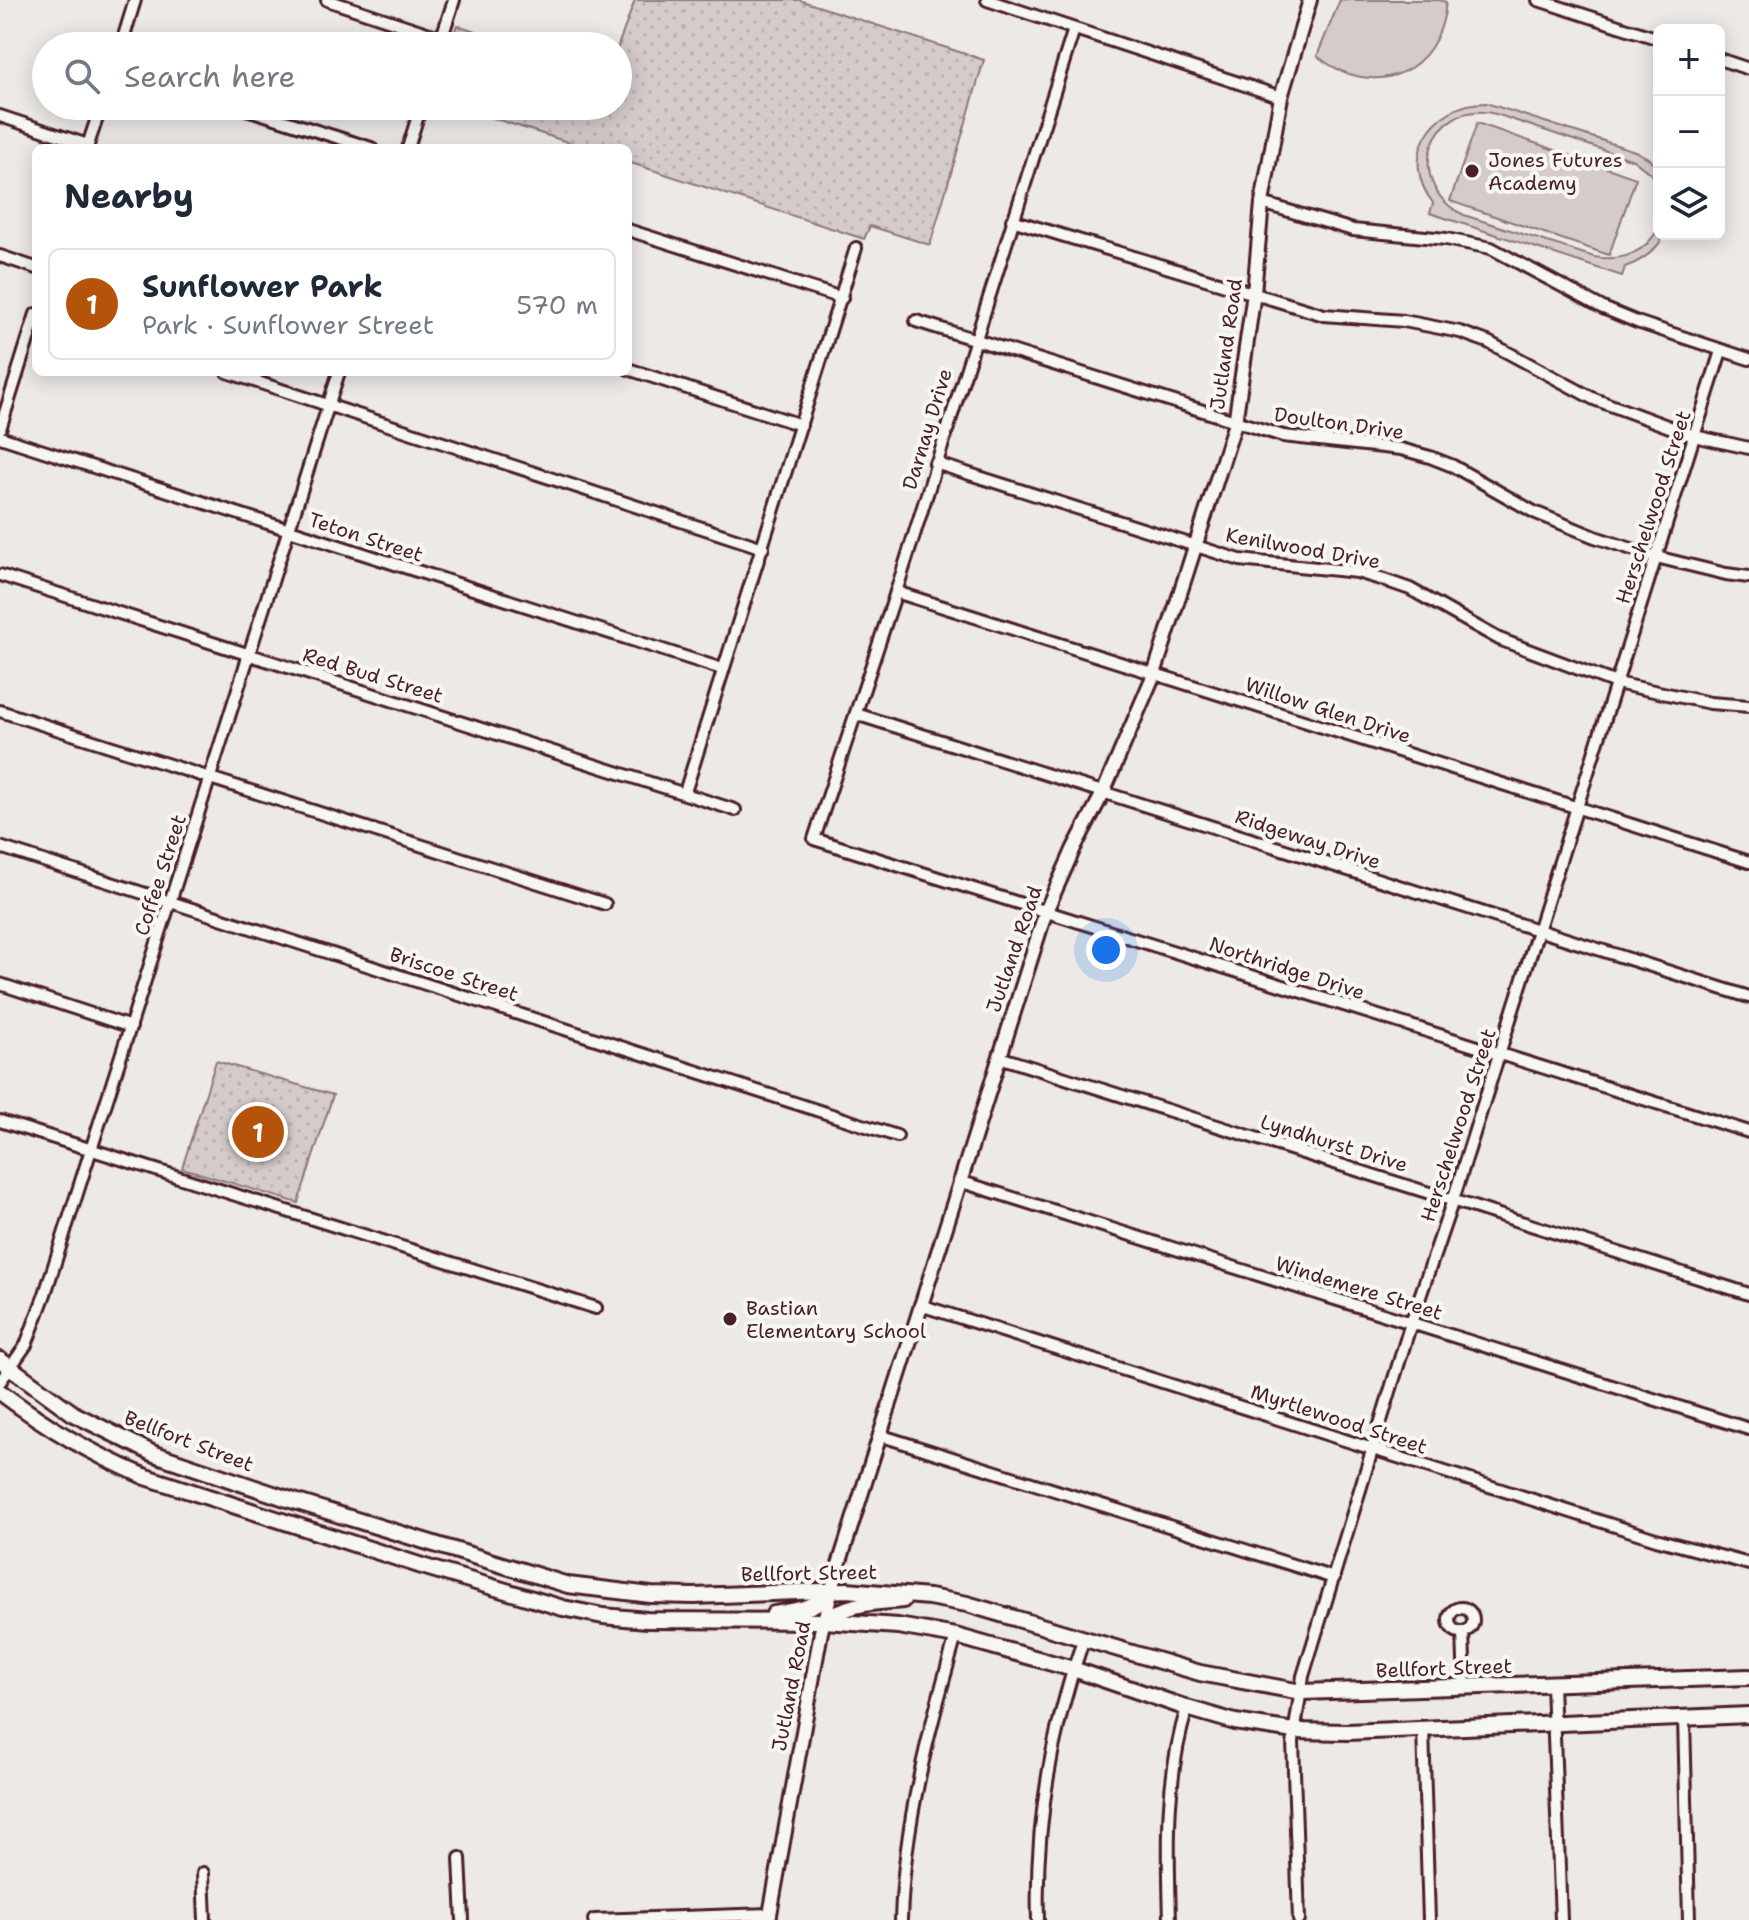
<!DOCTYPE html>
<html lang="en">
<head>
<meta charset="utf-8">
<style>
  :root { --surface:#fff; --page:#f2f2f3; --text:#1f2937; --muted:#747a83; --line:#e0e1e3; --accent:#b45309 }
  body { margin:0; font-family:"Shantell Sans",sans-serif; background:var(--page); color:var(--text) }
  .controls { position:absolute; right:24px; top:24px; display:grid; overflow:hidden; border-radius:12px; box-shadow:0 4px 20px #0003 }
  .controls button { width:72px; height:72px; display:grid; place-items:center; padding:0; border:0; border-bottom:2px solid var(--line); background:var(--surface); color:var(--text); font:40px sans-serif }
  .you { position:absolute; left:1106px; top:950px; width:28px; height:28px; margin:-20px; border:6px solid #fff; border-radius:50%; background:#1a73e8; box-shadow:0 0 0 12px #1a73e833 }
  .badge { display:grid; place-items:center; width:52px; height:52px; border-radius:50%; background:var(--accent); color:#fff; font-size:26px; font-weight:700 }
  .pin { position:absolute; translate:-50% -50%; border:4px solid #fff; box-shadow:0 2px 8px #0006 }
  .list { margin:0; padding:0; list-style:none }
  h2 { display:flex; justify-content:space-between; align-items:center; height:104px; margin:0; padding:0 32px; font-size:34px }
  h2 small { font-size:26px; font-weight:400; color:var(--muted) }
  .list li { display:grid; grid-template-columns:52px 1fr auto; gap:24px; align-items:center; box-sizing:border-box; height:112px; margin:0 16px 16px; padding:0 16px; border:2px solid var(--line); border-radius:12px }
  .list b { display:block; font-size:30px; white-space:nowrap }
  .list p { margin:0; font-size:26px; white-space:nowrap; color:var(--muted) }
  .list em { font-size:26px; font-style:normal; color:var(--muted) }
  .icon { flex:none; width:44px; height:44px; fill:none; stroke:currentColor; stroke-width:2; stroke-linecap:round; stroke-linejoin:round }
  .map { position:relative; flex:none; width:1749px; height:1920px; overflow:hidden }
  .search { position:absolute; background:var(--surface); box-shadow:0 4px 20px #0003; left:32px; top:32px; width:600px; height:88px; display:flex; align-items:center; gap:20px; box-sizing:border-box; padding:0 28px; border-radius:44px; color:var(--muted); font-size:30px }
  .panel { position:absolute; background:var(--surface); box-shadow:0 4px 20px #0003; left:32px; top:144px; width:600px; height:232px; border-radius:12px }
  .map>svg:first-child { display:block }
  .green { fill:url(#green-dots); stroke:#8f757a; stroke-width:2 }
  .pitch { fill:#d4cbca; stroke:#8f757a; stroke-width:2 }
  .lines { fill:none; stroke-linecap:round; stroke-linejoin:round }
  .minor-casing { stroke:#4a1f2b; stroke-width:16 }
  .tertiary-casing { stroke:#4a1f2b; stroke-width:18 }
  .secondary-casing { stroke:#4a1f2b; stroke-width:20 }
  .minor { stroke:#f6f6f2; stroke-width:10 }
  .tertiary { stroke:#f6f6f2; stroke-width:12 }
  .secondary { stroke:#f6f6f2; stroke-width:14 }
  .poi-dot { fill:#4a1f2b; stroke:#f6f6f2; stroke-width:3 }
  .labels { text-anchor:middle; stroke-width:8; stroke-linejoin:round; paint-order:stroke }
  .poi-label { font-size:20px; fill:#4a1f2b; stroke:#f6f6f2; text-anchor:start }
  .street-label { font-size:20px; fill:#4a1f2b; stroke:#f6f6f2 }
</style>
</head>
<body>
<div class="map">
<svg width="1749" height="1920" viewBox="0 0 1749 1920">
  <defs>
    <pattern id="green-dots" width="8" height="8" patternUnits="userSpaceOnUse" patternTransform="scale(2)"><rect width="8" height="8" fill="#d4cbca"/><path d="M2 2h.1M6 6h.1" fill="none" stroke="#b8aeae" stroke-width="1.8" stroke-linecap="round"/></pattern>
  </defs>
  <rect width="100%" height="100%" fill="#ece9e6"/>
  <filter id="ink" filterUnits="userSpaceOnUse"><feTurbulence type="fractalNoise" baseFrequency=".0125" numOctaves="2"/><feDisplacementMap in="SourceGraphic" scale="16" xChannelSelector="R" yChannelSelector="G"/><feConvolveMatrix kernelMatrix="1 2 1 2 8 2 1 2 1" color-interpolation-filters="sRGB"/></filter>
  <g filter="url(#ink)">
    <g class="green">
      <polygon points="635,0 799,0 984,60 930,245 870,226 864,239 628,162 628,148 586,148 490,117 493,106 618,106 618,46"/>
      <polygon points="457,25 521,46 450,46"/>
      <polygon points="216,1061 333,1095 298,1203 182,1168"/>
    </g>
    <g class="pitch">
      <path d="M1340,0h99l7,2c-6,73 -73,99 -129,54z"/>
      <path d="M1486,103l149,48 13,7 11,12v18l-8,-14 -18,-14 -137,-46c-67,-17 -95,71 -32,101l130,42c28,5 52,-4 65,-30v7h6c-9,17 -22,27 -40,33l-3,9 -192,-63 3,-10c-35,-45 -2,-100 53,-100z"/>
      <polygon points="1477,123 1636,178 1609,255 1450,201"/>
    </g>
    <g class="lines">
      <defs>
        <g id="minor">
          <polyline points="327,0 442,38"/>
          <polyline points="987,0 1281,97"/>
          <polyline points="1538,0 1659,39"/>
          <polyline points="1074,29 896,592 814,839 1749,1132"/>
          <polyline points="121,46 135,0"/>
          <polyline points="439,46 454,0"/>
          <polyline points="1719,59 1749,69"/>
          <polyline points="237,106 371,148"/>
          <polyline points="0,116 88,145"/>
          <polyline points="87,148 101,106"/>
          <polyline points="408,148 421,106"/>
          <polyline points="1262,203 1353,230 1446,239 1491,248 1603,308 1637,322 1749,359"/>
          <polyline points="1012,220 1324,315 1404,321 1460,332 1488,342 1594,399 1694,436 1749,448"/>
          <polyline points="628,230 842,298"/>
          <polyline points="0,256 36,268"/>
          <polyline points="916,321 1283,436 1401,449 1430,457 1453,466 1534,512 1595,537 1656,557 1726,574 1749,577"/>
          <polyline points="628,369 801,425"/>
          <polyline points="227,372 763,548"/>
          <polyline points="0,429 36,314"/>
          <polyline points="0,437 722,669"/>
          <polyline points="935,463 1240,560 1357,572 1384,580 1410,589 1499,639 1616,683 1710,703 1749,706"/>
          <polyline points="0,575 735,810"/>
          <polyline points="896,592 1749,862"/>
          <polyline points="0,711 605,904"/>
          <polyline points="856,714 1749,997"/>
          <polyline points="685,792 856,248"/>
          <polyline points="0,847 897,1136"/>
          <polyline points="0,984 131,1027"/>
          <polyline points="999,1057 1749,1294"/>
          <polyline points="0,1121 596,1308"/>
          <polyline points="959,1181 1749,1429"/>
          <polyline points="920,1305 1656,1539 1749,1564"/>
          <polyline points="0,1382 26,1345 45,1294 339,372"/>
          <polyline points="879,1435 1334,1578"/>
          <circle cx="1461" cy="1620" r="12"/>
          <polyline points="1463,1632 1465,1688"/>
          <polyline points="1552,1684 1561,1920"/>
          <polyline points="1684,1718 1689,1920"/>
          <polyline points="1423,1729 1429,1920"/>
          <polyline points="460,1858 463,1920"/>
          <polyline points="203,1873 205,1920"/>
          <polyline points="594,1920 770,1914"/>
          <path d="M901,1920c3,-97 28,-191 55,-284"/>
          <path d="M1038,1920c-3,-96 14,-192 46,-282"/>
          <path d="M1170,1920c-2,-74 -5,-140 17,-212"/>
          <polyline points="1299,1920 1293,1741 1303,1676 1411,1323 1453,1200 1721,351"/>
        </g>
        <polyline id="tertiary" points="769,1920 821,1632 836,1574 1046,911 1074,848 1103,793 1154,674 1235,423 1254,293 1262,203 1281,97 1310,0"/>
        <g id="secondary">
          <polyline points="0,1360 74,1414 152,1453 291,1500 568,1585 651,1595 694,1596 847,1590 929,1597 967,1604 1200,1673 1301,1692 1749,1677"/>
          <path d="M0,1392c50,37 88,60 146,85l276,89 141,42 40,8 44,4 177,1 74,5 58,10 117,33 114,39 48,14 59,9 54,1 401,-17"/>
          <path d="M774,1614c21,-4 45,-5 57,-24"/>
          <path d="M824,1621c26,-19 48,-18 79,-21"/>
        </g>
      </defs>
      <use href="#minor" class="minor-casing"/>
      <use href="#tertiary" class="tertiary-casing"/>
      <use href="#secondary" class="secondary-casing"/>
      <use href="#minor" class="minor"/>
      <use href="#tertiary" class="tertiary"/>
      <use href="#secondary" class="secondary"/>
    </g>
  </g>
  <g class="poi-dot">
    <circle cx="1472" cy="171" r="8"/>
    <circle cx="730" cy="1319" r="8"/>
  </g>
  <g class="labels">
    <g class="poi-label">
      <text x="1488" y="167">Jones Futures<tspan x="1488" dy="23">Academy</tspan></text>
      <text x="746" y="1315">Bastian<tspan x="746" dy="23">Elementary School</tspan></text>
    </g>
    <g class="street-label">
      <text transform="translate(1226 344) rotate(-82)" y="7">Jutland Road</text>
      <text transform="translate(1339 423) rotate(8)" y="7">Doulton Drive</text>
      <text transform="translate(927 429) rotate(-73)" y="7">Darnay Drive</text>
      <text transform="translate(1653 507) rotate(-72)" y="7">Herschelwood Street</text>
      <text transform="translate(366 537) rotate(18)" y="7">Teton Street</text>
      <text transform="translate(1303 548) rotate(10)" y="7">Kenilwood Drive</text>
      <text transform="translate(373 675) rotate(17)" y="7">Red Bud Street</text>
      <text transform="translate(1328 710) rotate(18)" y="7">Willow Glen Drive</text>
      <text transform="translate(1308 839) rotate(18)" y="7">Ridgeway Drive</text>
      <text transform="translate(160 875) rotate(-72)" y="7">Coffee Street</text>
      <text transform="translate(1014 949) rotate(-71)" y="7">Jutland Road</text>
      <text transform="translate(1287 968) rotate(18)" y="7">Northridge Drive</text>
      <text transform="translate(454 974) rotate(18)" y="7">Briscoe Street</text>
      <text transform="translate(1458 1125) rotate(-72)" y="7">Herschelwood Street</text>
      <text transform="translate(1334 1143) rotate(17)" y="7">Lyndhurst Drive</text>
      <text transform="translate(1359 1288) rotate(17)" y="7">Windemere Street</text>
      <text transform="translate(1339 1419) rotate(18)" y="7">Myrtlewood Street</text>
      <text transform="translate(189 1441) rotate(21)" y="7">Bellfort Street</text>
      <text transform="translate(809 1573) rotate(-1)" y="7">Bellfort Street</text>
      <text transform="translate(1444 1668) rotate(-2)" y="7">Bellfort Street</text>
      <text transform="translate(791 1686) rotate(-79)" y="7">Jutland Road</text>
    </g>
  </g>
</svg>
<div class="controls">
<button>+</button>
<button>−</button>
<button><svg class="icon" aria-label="layers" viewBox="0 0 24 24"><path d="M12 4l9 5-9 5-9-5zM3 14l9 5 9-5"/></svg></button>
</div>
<div class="you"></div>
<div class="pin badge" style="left:258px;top:1132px">1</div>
<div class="search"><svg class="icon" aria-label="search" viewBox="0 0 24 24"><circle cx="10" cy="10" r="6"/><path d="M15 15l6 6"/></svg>Search here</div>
<section class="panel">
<h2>Nearby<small></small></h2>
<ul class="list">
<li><span class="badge">1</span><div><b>Sunflower Park</b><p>Park · Sunflower Street</p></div><em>570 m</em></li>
</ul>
</section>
</div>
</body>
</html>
